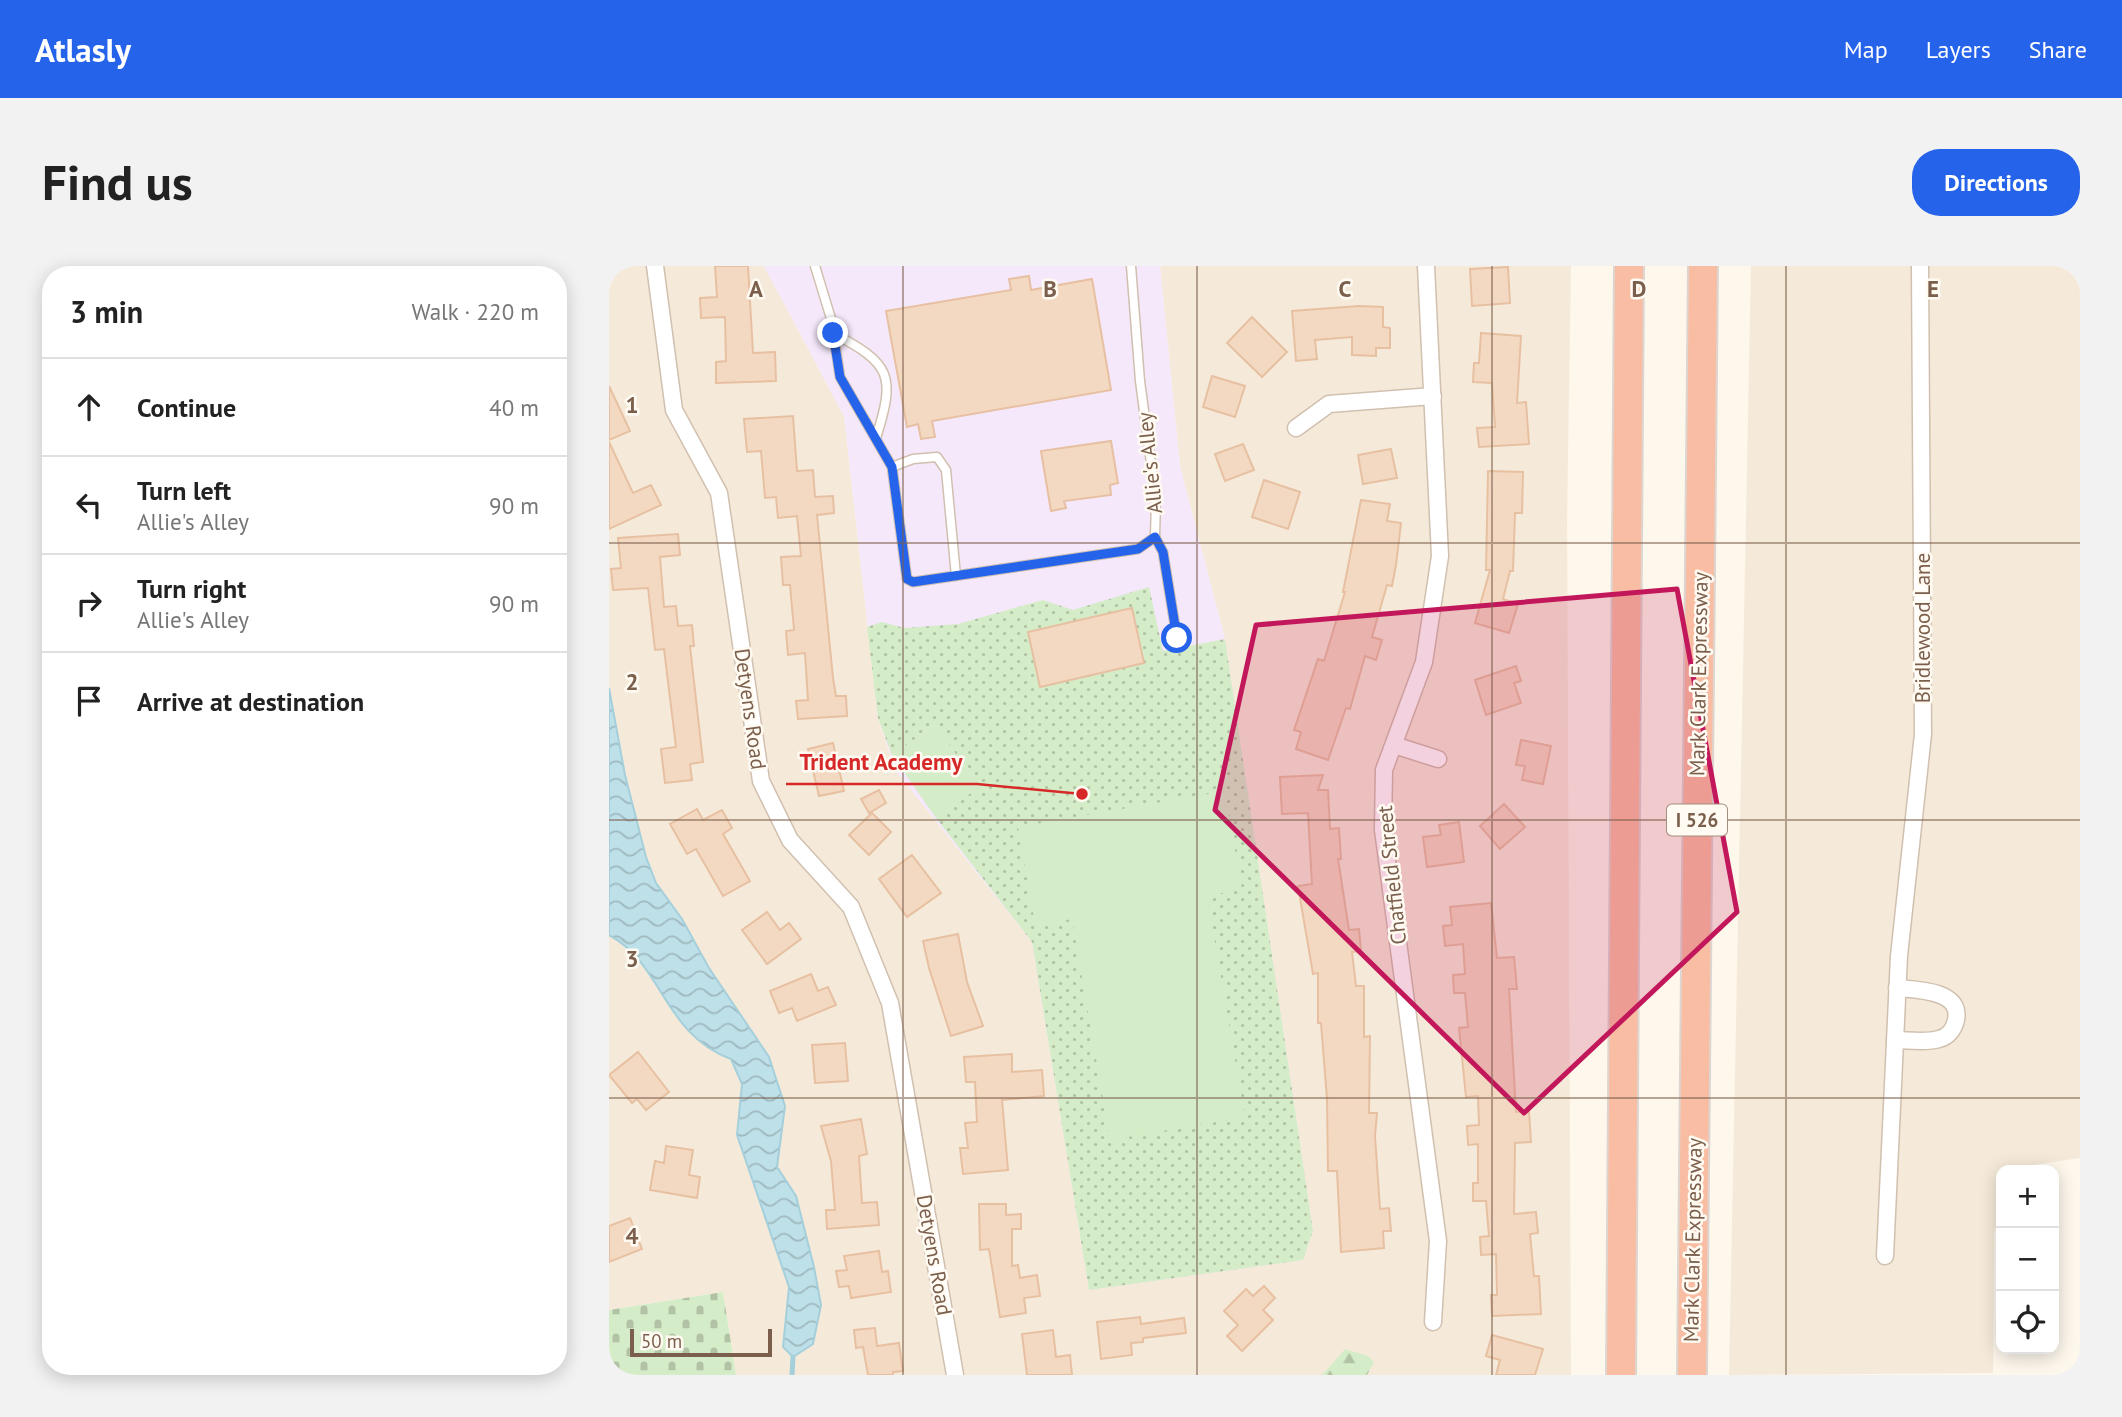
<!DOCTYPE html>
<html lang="en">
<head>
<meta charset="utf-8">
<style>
  :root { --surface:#fff; --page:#f2f2f2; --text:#222; --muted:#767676; --line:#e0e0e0; --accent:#2563eb }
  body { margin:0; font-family:"PT Sans",sans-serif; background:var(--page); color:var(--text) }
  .controls { position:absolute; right:21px; bottom:21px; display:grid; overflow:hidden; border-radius:14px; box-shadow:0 4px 18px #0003 }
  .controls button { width:63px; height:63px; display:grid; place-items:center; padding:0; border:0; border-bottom:2px solid var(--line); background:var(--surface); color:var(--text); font:35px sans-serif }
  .scale { position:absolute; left:21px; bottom:18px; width:142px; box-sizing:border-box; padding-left:7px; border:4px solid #7b5f4c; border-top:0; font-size:19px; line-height:24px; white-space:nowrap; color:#7b5f4c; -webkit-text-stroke:5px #fffbf3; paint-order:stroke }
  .stop { position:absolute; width:21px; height:21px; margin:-16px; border:5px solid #2563eb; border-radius:50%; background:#fff }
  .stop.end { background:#2563eb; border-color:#fff; box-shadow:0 2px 7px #0008 }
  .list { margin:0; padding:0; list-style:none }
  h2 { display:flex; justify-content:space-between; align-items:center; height:91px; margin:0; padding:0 28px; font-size:30px }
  h2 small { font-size:23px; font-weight:400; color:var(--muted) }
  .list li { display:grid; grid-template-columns:46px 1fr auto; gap:21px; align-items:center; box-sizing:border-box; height:98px; padding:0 28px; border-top:2px solid var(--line) }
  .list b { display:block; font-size:26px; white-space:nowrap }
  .list p { margin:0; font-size:23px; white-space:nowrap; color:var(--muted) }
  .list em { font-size:23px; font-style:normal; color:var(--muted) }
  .icon { flex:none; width:38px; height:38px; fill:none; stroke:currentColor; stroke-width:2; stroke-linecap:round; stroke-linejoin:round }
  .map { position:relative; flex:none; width:1471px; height:1109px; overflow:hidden; border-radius:28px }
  header { display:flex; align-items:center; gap:42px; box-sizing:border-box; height:98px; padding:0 35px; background:var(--accent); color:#fff }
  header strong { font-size:33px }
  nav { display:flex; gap:38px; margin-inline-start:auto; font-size:24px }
  .intro { display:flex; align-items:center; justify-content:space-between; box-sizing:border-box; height:168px; padding:0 42px }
  h1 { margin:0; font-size:49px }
  .button { padding:18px 32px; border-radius:28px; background:var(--accent); color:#fff; font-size:24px; font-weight:700 }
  main { display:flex; gap:42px; padding:0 42px }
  aside { flex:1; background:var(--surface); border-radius:28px; box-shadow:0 4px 18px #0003 }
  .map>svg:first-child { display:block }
  .residential { fill:#f5ead9 }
  .education { fill:#f4e8fa }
  .grass { fill:url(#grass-dots) }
  .forest { fill:url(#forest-firs) }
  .cemetery { fill:url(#cemetery-stones) }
  .pitch { fill:#d5ecc8 }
  .water { fill:url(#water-waves); stroke:#a4cfdb; stroke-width:2 }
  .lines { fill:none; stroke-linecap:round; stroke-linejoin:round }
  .stream { stroke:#a4cfdb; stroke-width:5 }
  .building { fill:#f4d9c2; stroke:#e7c0a2; stroke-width:2 }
  .lane-casing { stroke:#d1c0af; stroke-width:11 }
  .street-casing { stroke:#d1c0af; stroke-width:19 }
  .highway-casing { stroke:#ddd5d0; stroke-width:32 }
  .lane { stroke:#fff; stroke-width:8 }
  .street { stroke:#fff; stroke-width:16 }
  .highway { stroke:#f8bda2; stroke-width:28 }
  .route { stroke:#2563eb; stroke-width:9 }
  .marked { fill:#c2185b; fill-opacity:0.2; stroke:#c2185b; stroke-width:5; stroke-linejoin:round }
  .grid { fill:none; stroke:#7b5f4c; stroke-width:2; stroke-opacity:0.55 }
  .labels { text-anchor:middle; stroke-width:5; stroke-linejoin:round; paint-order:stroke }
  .shield { fill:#fffbf3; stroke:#a38e7e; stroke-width:2 }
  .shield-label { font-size:19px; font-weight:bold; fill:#7b5f4c }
  .street-label { font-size:21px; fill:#7b5f4c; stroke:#fffbf3 }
  .grid-label { font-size:23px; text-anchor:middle; font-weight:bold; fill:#7b5f4c; stroke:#fffbf3; stroke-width:5; stroke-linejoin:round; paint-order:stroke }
  .leader { fill:none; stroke:#d62828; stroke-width:2.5 }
  .callout-dot { fill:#d62828; stroke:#fffbf3; stroke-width:2.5 }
  .callout-label { font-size:23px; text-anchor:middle; font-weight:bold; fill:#d62828; stroke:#fffbf3; stroke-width:5; stroke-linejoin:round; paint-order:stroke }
</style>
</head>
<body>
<header>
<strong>Atlasly</strong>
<nav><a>Map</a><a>Layers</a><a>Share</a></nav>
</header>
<div class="intro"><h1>Find us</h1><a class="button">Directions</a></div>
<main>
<aside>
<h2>3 min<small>Walk · 220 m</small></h2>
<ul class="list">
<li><svg class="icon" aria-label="ahead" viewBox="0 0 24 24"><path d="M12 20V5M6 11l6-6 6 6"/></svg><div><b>Continue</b></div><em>40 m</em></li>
<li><svg class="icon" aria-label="left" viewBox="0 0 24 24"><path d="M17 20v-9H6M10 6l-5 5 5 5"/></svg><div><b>Turn left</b><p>Allie's Alley</p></div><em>90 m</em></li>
<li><svg class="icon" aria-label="right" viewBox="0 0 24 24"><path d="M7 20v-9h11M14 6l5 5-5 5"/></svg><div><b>Turn right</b><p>Allie's Alley</p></div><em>90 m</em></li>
<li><svg class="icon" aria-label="arrive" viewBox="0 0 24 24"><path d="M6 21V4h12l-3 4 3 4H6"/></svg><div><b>Arrive at destination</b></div></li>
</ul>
</aside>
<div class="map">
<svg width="1471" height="1109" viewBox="0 0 1471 1109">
  <defs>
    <pattern id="grass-dots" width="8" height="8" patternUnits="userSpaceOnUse" patternTransform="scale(1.75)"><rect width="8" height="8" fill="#d5ecc8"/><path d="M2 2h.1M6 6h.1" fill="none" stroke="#b2c2a5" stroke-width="1.8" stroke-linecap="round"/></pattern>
    <pattern id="forest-firs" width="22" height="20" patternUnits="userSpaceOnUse" patternTransform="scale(1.75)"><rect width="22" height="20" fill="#d5ecc8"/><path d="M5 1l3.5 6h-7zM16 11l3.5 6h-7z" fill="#b2c2a5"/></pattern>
    <pattern id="cemetery-stones" width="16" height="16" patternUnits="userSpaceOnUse" patternTransform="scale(1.75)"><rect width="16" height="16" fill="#d5ecc8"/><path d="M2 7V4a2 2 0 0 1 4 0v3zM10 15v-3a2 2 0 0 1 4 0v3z" fill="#b2c2a5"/></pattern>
    <pattern id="water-waves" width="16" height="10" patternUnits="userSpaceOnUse" patternTransform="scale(1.75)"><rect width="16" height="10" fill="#bee0e9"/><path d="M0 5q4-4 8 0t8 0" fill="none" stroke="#9fb9bf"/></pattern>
  </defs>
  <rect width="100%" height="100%" fill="#fdf7ec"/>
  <g class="residential">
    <polygon points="0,0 155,0 235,150 269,452 287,505 423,676 480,1024 616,373 571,200 551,0 962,0 958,254 962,1109 127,1109 114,1026 0,1044"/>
    <polygon points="1142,0 1471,0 1471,892 1392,904 1392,946 1385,967 1384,1107 1120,1109"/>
  </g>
  <polygon class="education" points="155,0 551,0 571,200 616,373 704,965 694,994 480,1024 423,676 287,505 269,452 235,150"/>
  <polygon class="grass" points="540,321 554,385 616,373 704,965 694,994 480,1024 423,676 327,552 370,521 326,459 283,489 269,452 258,361 273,356 295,362 349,358 434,334 464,344"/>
  <polygon class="forest" points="736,1083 759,1090 765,1096 758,1109 713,1109"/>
  <polygon class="cemetery" points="114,1026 127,1109 0,1109 0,1044"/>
  <g class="pitch">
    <polygon points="326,459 370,521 327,552 283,489"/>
    <polygon points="616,525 633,623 598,630 636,851 501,874 463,653 426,659 409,561"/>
  </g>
  <path class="water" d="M0,422l16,87 21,82 10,26 26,36 27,49 60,89 16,49 -8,61 19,29 18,71 7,38 -8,39 -20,13 -10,-10 6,-60 -52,-152 5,-51 -11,-25c-67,-24 -68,-95 -122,-124z"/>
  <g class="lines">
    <polyline class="stream" points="183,1109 184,1091"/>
  </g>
  <g class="building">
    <polygon points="106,0 139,0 144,87 166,86 167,115 107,117 107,96 117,95 116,51 92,52 91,32 108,31"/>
    <polygon points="899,1 901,37 863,40 861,3"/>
    <polygon points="420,10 422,24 483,13 502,124 323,155 326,171 312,173 309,158 298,161 277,45 402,24 400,13"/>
    <polygon points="750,40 774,41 774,61 781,62 781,82 767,82 767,90 743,89 743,71 706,74 708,93 687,95 683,45"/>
    <polygon points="643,51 678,86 653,111 618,77"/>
    <polygon points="872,67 912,70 908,137 917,136 920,178 870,181 868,162 886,161 883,117 864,116 865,97 870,97"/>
    <polygon points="603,110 636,120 626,151 594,141"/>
    <polygon points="0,120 21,165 0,174"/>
    <polygon points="184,150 188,205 204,204 206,231 224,230 225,247 208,249 224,412 227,430 237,430 238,450 189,453 187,435 199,434 196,387 179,389 177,365 185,364 181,319 174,319 172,291 192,290 188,250 169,252 167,231 156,232 152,185 138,186 135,153"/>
    <polygon points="502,175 509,217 501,219 502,229 455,235 457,242 442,245 432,185"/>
    <polygon points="0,176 24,227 42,219 52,239 0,263"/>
    <polygon points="634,178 645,204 616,215 606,188"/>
    <polygon points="782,183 788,212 754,218 749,189"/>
    <polygon points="879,205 914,206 913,247 906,247 904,305 901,305 894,333 909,338 900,367 866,357 881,304 877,304"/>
    <polygon points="655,214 691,226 679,263 643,251"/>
    <polygon points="752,234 781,238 778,255 792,257 787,299 783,320 778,319 763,371 773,374 767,394 756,390 741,443 737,442 719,494 687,483 692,466 685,464 709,393 715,395 736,326 734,326"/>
    <polygon points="69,268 71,289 51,291 55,341 67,340 69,360 83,359 85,380 81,380 94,496 81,498 83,514 56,517 52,483 67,481 55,383 46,384 39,322 4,324 2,303 12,302 9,272"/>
    <polygon points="523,342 535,397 431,421 419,366"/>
    <polygon points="907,400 912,415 905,417 912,437 877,449 866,414"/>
    <polygon points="912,474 942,480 934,518 913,514 916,500 907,499"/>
    <polygon points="224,477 235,525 210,530 199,483"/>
    <polygon points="714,509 709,524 719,524 721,563 730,562 732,593 729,593 740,664 750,663 752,685 743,686 747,720 755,720 755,771 761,770 760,847 768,847 766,870 771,943 780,942 782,965 774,965 775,982 732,986 728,905 719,905 718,833 712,757 709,757 709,707 704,708 689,620 703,618 699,547 673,548 671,511"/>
    <polygon points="270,524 277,537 260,547 252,533"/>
    <polygon points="895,538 916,561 891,583 871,560"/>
    <polygon points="88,543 94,554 113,544 123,562 114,568 141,615 114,630 87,583 78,588 61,558"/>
    <polygon points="263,547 282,566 260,589 240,569"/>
    <polygon points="850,556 855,596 818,601 814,571 832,569 830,559"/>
    <polygon points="303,589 332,627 298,651 270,613"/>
    <polygon points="882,637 888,692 905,691 908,723 900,723 907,846 920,845 922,876 906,877 905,948 927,946 929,967 921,968 925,1010 930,1010 932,1048 883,1050 882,1029 888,1029 887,988 872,989 871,971 880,970 877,935 864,935 864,917 869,917 869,878 859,879 858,860 870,859 869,830 857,831 850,762 859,761 856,727 845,727 844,709 856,708 854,678 836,680 834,660 843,659 841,641"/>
    <polygon points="158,646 171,664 180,657 192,673 158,698 133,664"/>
    <polygon points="349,668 358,716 374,760 342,770 320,702 314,675"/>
    <polygon points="202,708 209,725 219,721 227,739 188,755 183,742 170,747 161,725"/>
    <polygon points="236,777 239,815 206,817 203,779"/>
    <polygon points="29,786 60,826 37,844 28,833 23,837 0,809"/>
    <polygon points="403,788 403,806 433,804 435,830 393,834 399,904 354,908 351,882 359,882 356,857 368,856 366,816 357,816 355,791"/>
    <polygon points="252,853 258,888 250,890 253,937 268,936 270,959 218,963 217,944 226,944 222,895 212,860"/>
    <polygon points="57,880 84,884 80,909 91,911 88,932 41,924 46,895 55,897"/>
    <polygon points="370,938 397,938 397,949 412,948 412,963 403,963 403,1000 409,999 411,1012 428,1009 431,1030 415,1032 417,1047 391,1051 380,983 371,984"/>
    <polygon points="21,952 33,983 0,996 0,960"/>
    <polygon points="270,985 273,1006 279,1005 282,1026 242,1032 240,1020 230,1021 227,1005 238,1004 235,990"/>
    <polygon points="655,1020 666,1032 654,1044 664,1054 633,1085 618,1070 629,1059 615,1045 637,1023 644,1030"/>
    <polygon points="531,1051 532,1058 575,1052 577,1067 534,1072 534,1076 522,1077 523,1089 492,1093 488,1056"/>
    <polygon points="266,1062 268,1080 290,1077 294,1105 284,1106 284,1109 259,1109 254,1081 247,1082 245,1064"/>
    <polygon points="444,1064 447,1091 461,1089 463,1109 418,1109 413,1068"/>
    <polygon points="883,1069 934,1083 926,1109 887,1109 891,1094 877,1090"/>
  </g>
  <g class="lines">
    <defs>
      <g id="lane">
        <polyline points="206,0 223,56 231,111 283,201 298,313 304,316 529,283 546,271 547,234 531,115 522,0"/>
        <path d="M224,67c58,31 63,42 43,105"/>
        <polyline points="283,201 304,193 328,191 337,204 347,310"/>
        <polyline points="546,271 554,286 568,372"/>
      </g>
      <g id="street">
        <polyline points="46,0 65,144 110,227 152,515 181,574 242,641 281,737 346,1109"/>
        <polyline points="817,0 831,290 815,396 775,504 774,564 829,975 824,1056"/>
        <polyline points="687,162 720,138 824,130"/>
        <polyline points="785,479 829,493"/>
        <path d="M1286,774c13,0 31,3 44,-1 9,-2 15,-10 17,-19 6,-30 -39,-30 -59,-32"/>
        <polyline points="1276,990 1290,690 1314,468 1311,0"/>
      </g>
      <g id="highway">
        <polyline points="1012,1109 1020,0"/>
        <polyline points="1083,1109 1094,0"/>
      </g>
    </defs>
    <use href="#lane" class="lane-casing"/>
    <use href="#street" class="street-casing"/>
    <use href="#highway" class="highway-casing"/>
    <use href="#lane" class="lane"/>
    <use href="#street" class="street"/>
    <use href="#highway" class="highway"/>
  </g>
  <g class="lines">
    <polyline class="route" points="224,67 231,111 283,201 298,313 304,316 529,283 546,271 554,286 568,372"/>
  </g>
  <path class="marked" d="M1068,323l60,323 -213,201 -309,-303 41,-185z"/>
  <path class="grid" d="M294,0v1109M588,0v1109M883,0v1109M1177,0v1109M0,277h1471M0,554h1471M0,832h1471"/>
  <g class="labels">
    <rect class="shield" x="1058" y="538.5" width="60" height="31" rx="5"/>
    <g class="shield-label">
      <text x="1088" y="561">I 526</text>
    </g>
    <g class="street-label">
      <text transform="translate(541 197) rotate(-96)" y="7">Allie's Alley</text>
      <text transform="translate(1314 362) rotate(-90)" y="7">Bridlewood Lane</text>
      <text transform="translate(1090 408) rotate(-89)" y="7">Mark Clark Expressway</text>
      <text transform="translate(141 443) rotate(82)" y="7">Detyens Road</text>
      <text transform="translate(783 609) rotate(-96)" y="7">Chatfield Street</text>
      <text transform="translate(1084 974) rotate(-89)" y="7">Mark Clark Expressway</text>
      <text transform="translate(325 989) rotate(80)" y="7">Detyens Road</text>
    </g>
  </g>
  <g class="grid-label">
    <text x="147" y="31">A</text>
    <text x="441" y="31">B</text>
    <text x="736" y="31">C</text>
    <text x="1030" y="31">D</text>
    <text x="1324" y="31">E</text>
    <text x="23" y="147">1</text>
    <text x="23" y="424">2</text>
    <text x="23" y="701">3</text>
    <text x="23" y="978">4</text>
  </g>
  <path class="leader" d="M473 528L368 518H177"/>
  <circle class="callout-dot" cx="473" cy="528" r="7"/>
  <g class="callout-label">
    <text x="272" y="504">Trident Academy</text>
  </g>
</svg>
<div class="controls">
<button>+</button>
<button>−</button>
<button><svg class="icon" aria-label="locate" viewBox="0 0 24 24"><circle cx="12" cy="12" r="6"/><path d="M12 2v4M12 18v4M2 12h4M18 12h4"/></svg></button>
</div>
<div class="scale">50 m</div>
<div class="stop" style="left:568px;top:372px"></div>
<div class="stop end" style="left:224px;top:67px"></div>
</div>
</main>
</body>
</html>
